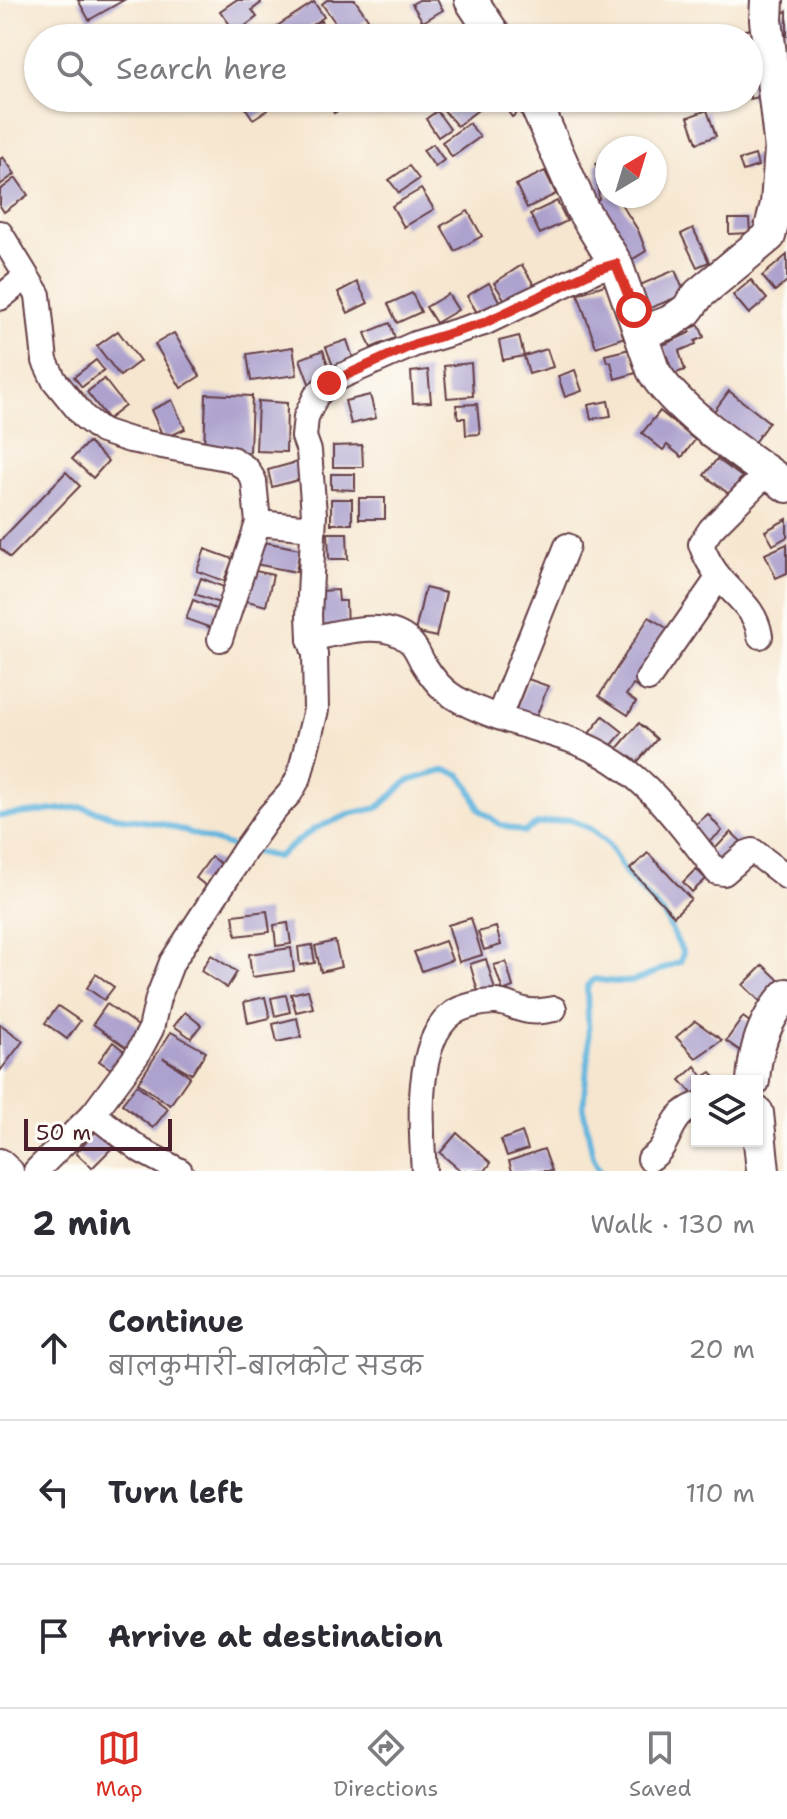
<!DOCTYPE html>
<html lang="en">
<head>
<meta charset="utf-8">
<style>
  :root { --surface:#fff; --page:#f7f7f7; --text:#2b2b33; --muted:#7c7c81; --line:#e1e1e2; --accent:#d93025 }
  body { margin:0; font-family:"Shantell Sans","Playpen Sans Deva",sans-serif; background:var(--page); color:var(--text) }
  .controls { position:absolute; right:24px; bottom:24px; display:grid; overflow:hidden; border-radius:0px; box-shadow:0 2px 6px #0004 }
  .controls button { width:72px; height:72px; display:grid; place-items:center; padding:0; border:0; border-bottom:2px solid var(--line); background:var(--surface); color:var(--text); font:40px sans-serif }
  .compass { position:absolute; left:595px; top:136px; width:72px; height:72px; border-radius:50%; background:var(--surface); box-shadow:0 2px 6px #0004; rotate:38deg }
  .scale { position:absolute; left:24px; bottom:20px; width:148px; box-sizing:border-box; padding-left:8px; border:4px solid #4a1f2b; border-top:0; font-size:22px; line-height:28px; white-space:nowrap; color:#4a1f2b; -webkit-text-stroke:6px #fdfcf7; paint-order:stroke }
  .stop { position:absolute; width:24px; height:24px; margin:-18px; border:6px solid #d93025; border-radius:50%; background:#fff }
  .stop.end { background:#d93025; border-color:#fff; box-shadow:0 2px 8px #0008 }
  .list { margin:0; padding:0; list-style:none }
  h2 { display:flex; justify-content:space-between; align-items:center; height:104px; margin:0; padding:0 32px; font-size:34px }
  h2 small { font-size:26px; font-weight:400; color:var(--muted) }
  .list li { display:grid; grid-template-columns:52px 1fr auto; gap:24px; align-items:center; box-sizing:border-box; height:144px; padding:0 32px; border-top:2px solid var(--line) }
  .list b { display:block; font-size:30px; white-space:nowrap }
  .list p { margin:0; font-size:26px; white-space:nowrap; color:var(--muted) }
  .list em { font-size:26px; font-style:normal; color:var(--muted) }
  .icon { flex:none; width:44px; height:44px; fill:none; stroke:currentColor; stroke-width:2; stroke-linecap:round; stroke-linejoin:round }
  .map { position:relative; flex:none; width:787px; height:1171px; overflow:hidden }
  .search { position:absolute; background:var(--surface); box-shadow:0 2px 6px #0004; left:24px; right:24px; top:24px; height:88px; display:flex; align-items:center; gap:20px; box-sizing:border-box; padding:0 28px; border-radius:44px; color:var(--muted); font-size:30px }
  .sheet { height:536px; background:var(--surface) }
  nav { display:flex; justify-content:space-around; align-items:center; box-sizing:border-box; height:112px; border-top:2px solid var(--line); background:var(--surface); font-size:22px; color:var(--muted) }
  nav a { display:grid; justify-items:center; gap:4px }
  nav .on { color:var(--accent) }
  .map>svg:first-child { display:block }
  .lines { fill:none; stroke-linecap:round; stroke-linejoin:round }
  .stream { stroke:#62b5de; stroke-width:6 }
  .building { fill:#ada2ce }
  .minor-casing { stroke:#643d44; stroke-width:28 }
  .major-casing { stroke:#643d44; stroke-width:36 }
  .minor { stroke:#fff; stroke-width:24 }
  .major { stroke:#fff; stroke-width:32 }
  .route { stroke:#d93025; stroke-width:10 }
</style>
</head>
<body>
<div class="map">
<svg width="787" height="1171" viewBox="0 0 787 1171">
  <rect width="100%" height="100%" fill="#fdfcf7"/>
  <filter id="ink" filterUnits="userSpaceOnUse"><feTurbulence type="fractalNoise" baseFrequency=".0125" numOctaves="2"/><feDisplacementMap in="SourceGraphic" scale="16" xChannelSelector="R" yChannelSelector="G"/><feConvolveMatrix kernelMatrix="1 2 1 2 8 2 1 2 1" color-interpolation-filters="sRGB"/></filter>
  <filter id="wash" filterUnits="userSpaceOnUse"><feTurbulence type="fractalNoise" baseFrequency=".006" numOctaves="4" result="noise"/><feDisplacementMap in="SourceGraphic" scale="32" xChannelSelector="R" yChannelSelector="G"/><feGaussianBlur stdDeviation="1.8" result="paint"/><feColorMatrix in="noise" values="0 0 0 0 0 0 0 0 0 0 0 0 0 0 0 0 0 1.4 0 .05"/><feComposite in="paint" operator="in"/></filter>
  <g filter="url(#wash)">
    <rect width="100%" height="100%" fill="#f6e6cf"/>
    <g class="lines">
      <g class="stream">
        <polyline points="0,816 82,807 116,817 163,824 239,849"/>
        <path d="M250,851l27,6 37,-28 39,-16 25,-5 30,-27 38,-11 13,4 10,12 11,24 19,14 25,8 13,-8 33,-5 21,10 17,15 21,34 34,35 20,40 -3,9c-40,14 -40,26 -85,17l-8,7 2,63 -6,58 10,50 7,14"/>
      </g>
    </g>
    <g id="blocks">
      <g class="building">
        <polygon points="78,0 124,0 89,20"/>
        <polygon points="236,0 259,0 261,3 252,10 257,17 236,33 220,11"/>
        <polygon points="327,0 355,0 368,19 344,35 322,4"/>
        <polygon points="419,0 437,0 443,10 423,22 412,4"/>
        <polygon points="314,2 324,17 315,23 321,21 324,29 319,32 315,23 293,38 268,38 265,34"/>
        <polygon points="787,11 787,36 786,36 779,14"/>
        <polygon points="473,28 479,38 456,38"/>
        <polygon points="756,28 764,65 749,68 749,38 732,38 731,33"/>
        <polygon points="766,68 772,94 750,99 749,71"/>
        <polygon points="239,98 286,98 253,119"/>
        <polygon points="332,98 359,98 334,113 327,101"/>
        <polygon points="454,98 461,102 466,98 483,98 487,103 457,126 442,108"/>
        <polygon points="498,98 520,98 526,106 512,117"/>
        <polygon points="707,110 716,136 697,143 688,117"/>
        <polygon points="437,111 450,129 438,137 426,119"/>
        <polygon points="469,123 480,137 452,157 442,142"/>
        <polygon points="651,141 654,148 634,148"/>
        <polygon points="433,144 444,160 435,167 423,150"/>
        <polygon points="655,152 664,177 655,181"/>
        <polygon points="755,155 758,166 743,171 739,160"/>
        <polygon points="3,157 15,174 0,185 0,159"/>
        <polygon points="607,159 607,196 616,196 638,230 646,251 628,262 592,203 599,199 596,164"/>
        <polygon points="409,166 419,179 399,193 389,180"/>
        <polygon points="545,171 556,194 527,208 516,185"/>
        <polygon points="16,178 28,195 4,212 0,206 0,190"/>
        <polygon points="421,189 434,209 404,227 392,206"/>
        <polygon points="557,201 567,221 540,234 530,214"/>
        <polygon points="468,211 482,236 455,251 441,226"/>
        <polygon points="729,219 749,219 750,233 729,234"/>
        <polygon points="693,228 709,262 697,267 681,234"/>
        <polygon points="787,255 787,281 775,291 762,276"/>
        <polygon points="522,265 536,288 508,305 494,283"/>
        <polygon points="675,270 685,294 643,311 633,288"/>
        <polygon points="751,280 767,299 749,314 733,295"/>
        <polygon points="357,282 368,303 348,313 338,292"/>
        <polygon points="489,283 502,306 481,319 467,296"/>
        <polygon points="607,284 625,337 596,347 578,294"/>
        <polygon points="412,293 421,312 397,323 388,304"/>
        <polygon points="448,294 458,310 436,323 426,307"/>
        <polygon points="390,323 395,338 371,348 365,333"/>
        <polygon points="699,325 704,337 695,341 696,344 679,351 685,370 673,374 663,345 691,332 689,329"/>
        <polygon points="118,331 140,361 120,376 97,346"/>
        <polygon points="174,333 200,376 181,388 155,344"/>
        <polygon points="519,336 524,356 503,360 499,341"/>
        <polygon points="347,340 354,361 334,369 326,347"/>
        <polygon points="293,347 297,375 251,381 247,354"/>
        <polygon points="547,349 553,367 529,374 524,356"/>
        <polygon points="630,349 636,373 615,379 611,362 607,362 605,355"/>
        <polygon points="323,350 332,377 310,386 300,359"/>
        <polygon points="96,360 104,370 82,387 74,377"/>
        <polygon points="471,363 473,396 447,398 444,366"/>
        <polygon points="428,370 431,402 413,403 411,372"/>
        <polygon points="575,370 582,391 565,397 558,376"/>
        <polygon points="104,379 125,406 108,419 87,392"/>
        <polygon points="729,391 769,422 753,444 712,414"/>
        <polygon points="206,394 252,396 250,452 204,450"/>
        <polygon points="370,395 376,418 351,424 345,401"/>
        <polygon points="172,400 185,429 164,439 151,410"/>
        <polygon points="258,401 287,403 286,452 256,451"/>
        <polygon points="608,401 611,416 591,419 588,405"/>
        <polygon points="477,404 480,434 466,435 465,418 458,418 456,405"/>
        <polygon points="660,411 695,440 682,457 667,445 663,450 642,433"/>
        <polygon points="88,442 108,461 93,478 72,459"/>
        <polygon points="362,445 363,467 333,467 333,446"/>
        <polygon points="717,459 742,477 729,494 704,475"/>
        <polygon points="297,462 302,479 272,487 268,470"/>
        <polygon points="66,472 80,486 10,558 0,548 0,541"/>
        <polygon points="331,474 355,474 355,490 331,489"/>
        <rect x="359" y="498" width="26" height="21"/>
        <rect x="331" y="499" width="21" height="25"/>
        <polygon points="787,519 787,537 773,545 765,531"/>
        <polygon points="328,533 347,533 348,559 329,559"/>
        <polygon points="259,541 300,549 296,572 255,564"/>
        <polygon points="787,544 787,573 776,578 765,554"/>
        <polygon points="205,549 233,559 224,581 197,571"/>
        <polygon points="251,570 273,575 266,606 244,600"/>
        <polygon points="201,578 229,589 224,605 195,594"/>
        <polygon points="425,588 446,593 436,637 415,632"/>
        <polygon points="338,590 339,601 346,601 347,627 321,629 319,591"/>
        <polygon points="193,600 221,611 214,629 186,619"/>
        <polygon points="649,617 673,632 638,688 633,685 626,695 636,702 628,715 599,696"/>
        <polygon points="528,679 548,686 535,720 515,712"/>
        <polygon points="603,716 623,732 605,753 586,737"/>
        <polygon points="639,723 657,739 633,767 615,751"/>
        <polygon points="708,814 722,831 702,848 687,832"/>
        <polygon points="731,832 747,847 724,870 709,855"/>
        <polygon points="648,853 691,899 674,916 630,869"/>
        <polygon points="211,857 226,867 210,889 196,878"/>
        <polygon points="696,869 706,879 692,892 683,882"/>
        <polygon points="267,911 270,932 236,936 233,915"/>
        <polygon points="471,918 482,955 459,962 448,925"/>
        <polygon points="288,923 291,944 276,946 274,925"/>
        <polygon points="496,927 501,945 484,950 478,932"/>
        <polygon points="335,941 341,967 321,972 315,946"/>
        <polygon points="445,941 452,960 422,971 414,952"/>
        <polygon points="312,945 315,963 300,965 298,947"/>
        <polygon points="291,948 294,971 252,977 249,954"/>
        <polygon points="211,955 237,972 227,988 201,971"/>
        <polygon points="486,959 495,990 479,995 470,964"/>
        <polygon points="506,962 513,987 503,991 494,965"/>
        <polygon points="763,965 786,987 766,1007 743,985"/>
        <polygon points="96,974 114,987 104,1000 87,988"/>
        <polygon points="308,990 313,1008 296,1012 291,994"/>
        <polygon points="286,995 290,1012 275,1016 271,998"/>
        <polygon points="265,997 270,1018 248,1023 244,1002"/>
        <polygon points="107,1004 141,1028 127,1048 93,1024"/>
        <polygon points="58,1006 80,1021 67,1039 45,1023"/>
        <polygon points="185,1012 201,1025 191,1038 174,1026"/>
        <polygon points="743,1017 762,1031 745,1054 726,1041"/>
        <polygon points="297,1018 301,1037 277,1042 273,1024"/>
        <polygon points="695,1021 722,1040 696,1058 676,1037"/>
        <polygon points="0,1024 23,1041 0,1071"/>
        <polygon points="171,1032 206,1052 192,1074 163,1058 190,1076 170,1105 138,1083"/>
        <polygon points="113,1042 124,1051 111,1069 99,1061"/>
        <polygon points="695,1066 703,1077 711,1072 718,1081 697,1081 697,1099 680,1080"/>
        <polygon points="137,1085 168,1109 153,1128 122,1104"/>
        <polygon points="100,1127 117,1143 92,1168 76,1153"/>
        <polygon points="522,1132 528,1149 507,1156 501,1140"/>
        <polygon points="457,1133 491,1163 485,1171 461,1171 440,1153"/>
        <polygon points="544,1149 552,1171 512,1171 509,1161"/>
      </g>
    </g>
  </g>
  <g filter="url(#ink)">
    <use href="#blocks" fill-opacity="0" stroke="#643d44" stroke-width="2"/>
    <g class="lines">
      <defs>
        <g id="minor">
          <polyline points="0,233 38,295 45,361 54,380 84,417 102,431 130,440 232,459 247,469 254,481 258,523 220,639"/>
          <polyline points="0,298 26,277"/>
          <polyline points="258,523 313,528"/>
          <path d="M760,636c-4,-27 -24,-39 -40,-58 -8,-10 -15,-22 -19,-34l10,-15 57,-57"/>
          <path d="M310,639c30,-6 75,-21 100,3 6,5 9,14 13,21 10,16 20,29 38,38 35,19 77,27 115,41 66,25 99,77 141,130l7,1 23,-20 6,-2 34,26"/>
          <polyline points="648,679 719,577"/>
          <polyline points="499,716 567,546"/>
          <polyline points="93,1114 142,1151 180,1171"/>
          <path d="M650,1159c23,-14 16,-43 47,-54"/>
          <polyline points="0,1161 11,1171"/>
          <polyline points="36,1171 93,1114 137,1055 151,1029 158,998 172,962 245,850 270,815 290,793 299,777 316,710 315,654 310,639 309,615 314,514 309,451 304,437 306,417 316,396 329,383 344,375 415,344 484,323 595,270 616,264"/>
          <path d="M424,1171c-3,-42 -10,-130 29,-158 10,-7 30,-11 42,-11 10,0 20,6 29,8 10,3 20,1 30,-1"/>
        </g>
        <g id="major">
          <polyline points="471,0 496,38"/>
          <path d="M533,98l49,111 34,55 37,106c21,39 96,89 134,116"/>
          <polyline points="641,333 670,322 687,310 699,294 769,236 777,204 781,149 766,20 767,0"/>
          <path d="M753,1081c2,-32 11,-62 34,-86"/>
          <polyline points="757,1113 763,1171"/>
        </g>
      </defs>
      <use href="#minor" class="minor-casing"/>
      <use href="#major" class="major-casing"/>
      <use href="#minor" class="minor"/>
      <use href="#major" class="major"/>
    </g>
  </g>
  <g class="lines" filter="url(#ink)">
    <polyline class="route" points="329,383 415,344 484,323 595,270 616,264 634,310"/>
  </g>
</svg>
<div class="controls">
<button><svg class="icon" aria-label="layers" viewBox="0 0 24 24"><path d="M12 4l9 5-9 5-9-5zM3 14l9 5 9-5"/></svg></button>
</div>
<svg class="compass" viewBox="-18 -18 36 36"><path d="M0-13l5 13h-10z" fill="#e53935"/><path d="M0 13l5-13h-10z" fill="#7c7c81"/></svg>
<div class="scale">50 m</div>
<div class="stop" style="left:634px;top:310px"></div>
<div class="stop end" style="left:329px;top:383px"></div>
<div class="search"><svg class="icon" aria-label="search" viewBox="0 0 24 24"><circle cx="10" cy="10" r="6"/><path d="M15 15l6 6"/></svg>Search here</div>
</div>
<section class="sheet">
<h2>2 min<small>Walk · 130 m</small></h2>
<ul class="list">
<li><svg class="icon" aria-label="ahead" viewBox="0 0 24 24"><path d="M12 20V5M6 11l6-6 6 6"/></svg><div><b>Continue</b><p>बालकुमारी-बालकोट सडक</p></div><em>20 m</em></li>
<li><svg class="icon" aria-label="left" viewBox="0 0 24 24"><path d="M17 20v-9H6M10 6l-5 5 5 5"/></svg><div><b>Turn left</b></div><em>110 m</em></li>
<li><svg class="icon" aria-label="arrive" viewBox="0 0 24 24"><path d="M6 21V4h12l-3 4 3 4H6"/></svg><div><b>Arrive at destination</b></div></li>
</ul>
</section>
<nav>
<a class="on"><svg class="icon" aria-label="map" viewBox="0 0 24 24"><path d="M3 6l6-2 6 2 6-2v14l-6 2-6-2-6 2zM9 4v14M15 6v14"/></svg>Map</a>
<a><svg class="icon" aria-label="directions" viewBox="0 0 24 24"><path d="M12 3l9 9-9 9-9-9zM9 14v-3h6M13 9l2 2-2 2"/></svg>Directions</a>
<a><svg class="icon" aria-label="saved" viewBox="0 0 24 24"><path d="M7 4h10v16l-5-4-5 4z"/></svg>Saved</a>
</nav>
</body>
</html>
